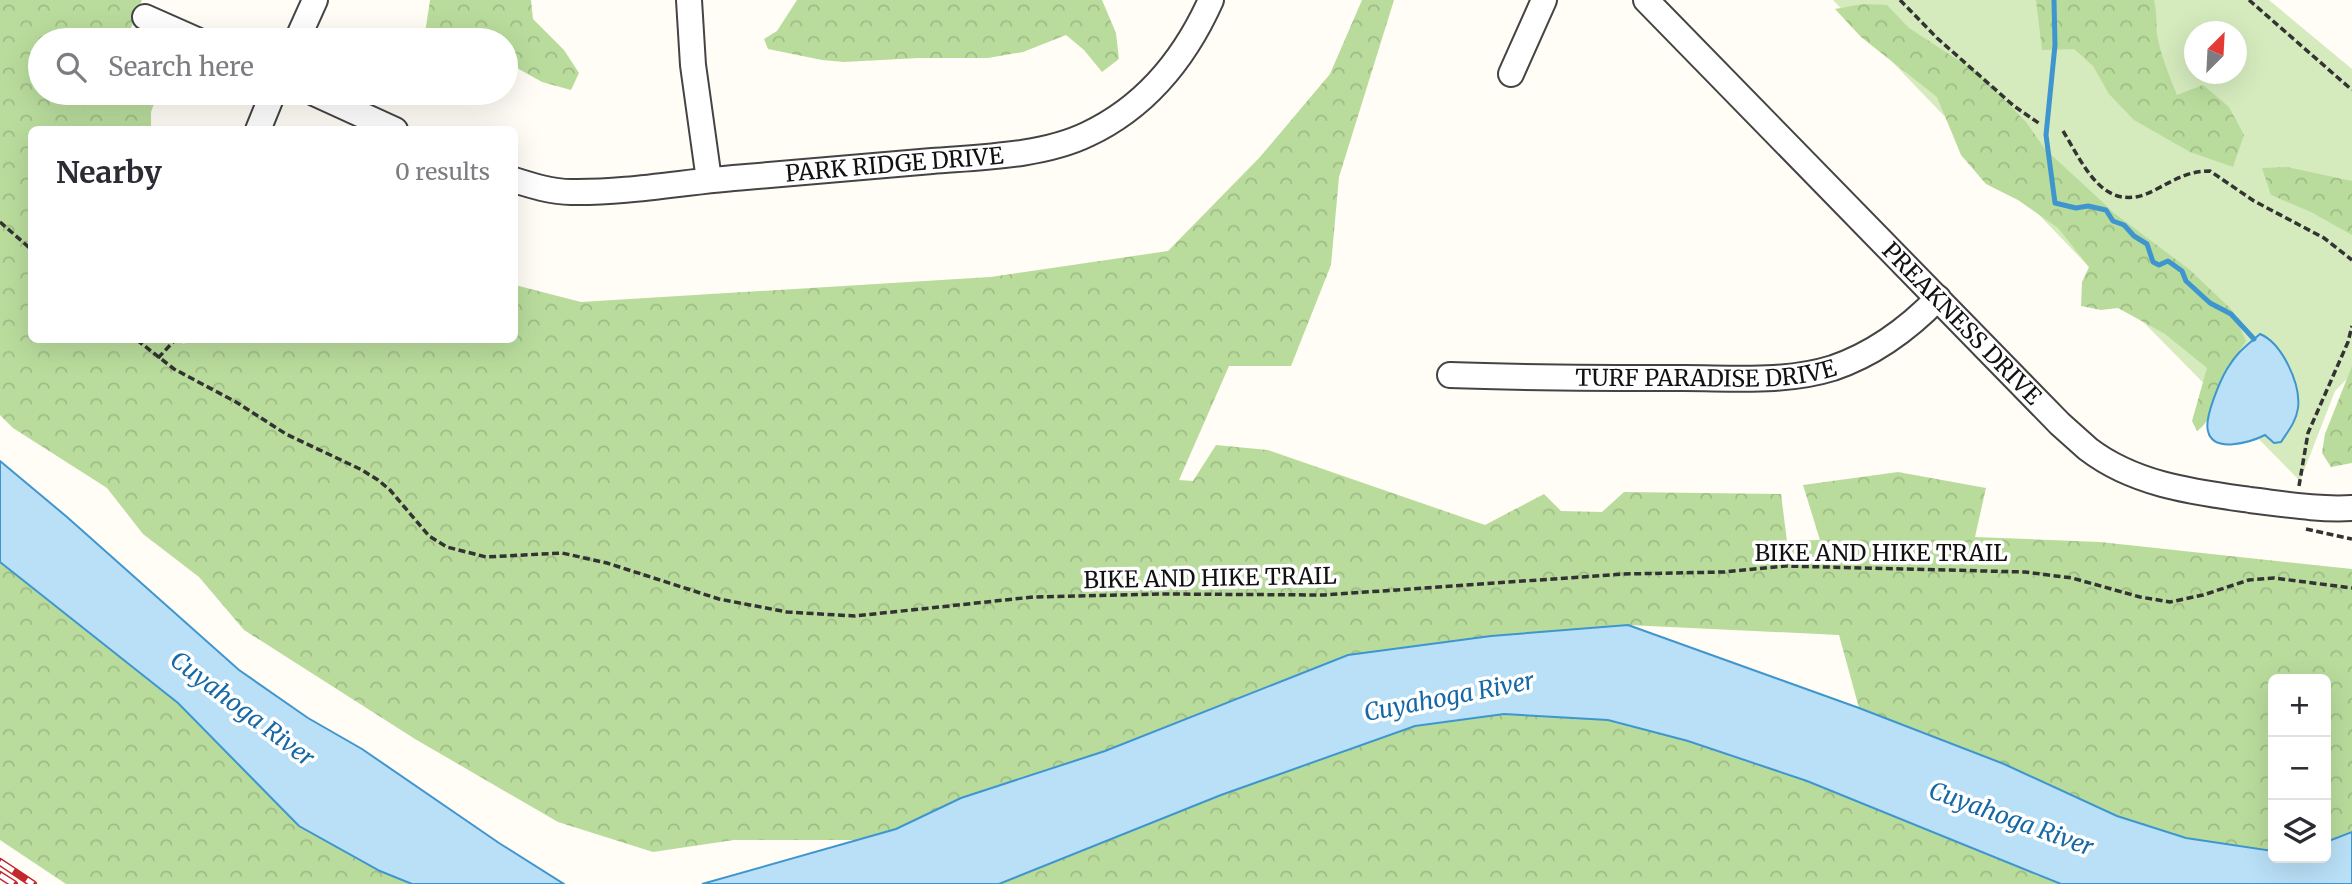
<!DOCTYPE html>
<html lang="en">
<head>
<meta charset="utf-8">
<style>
  :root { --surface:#fff; --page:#f2f2f3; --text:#2b2b33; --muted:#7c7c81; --line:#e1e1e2 }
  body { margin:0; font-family:Merriweather,serif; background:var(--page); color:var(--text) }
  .controls { position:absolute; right:21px; bottom:21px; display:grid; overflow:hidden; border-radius:10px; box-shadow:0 7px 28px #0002 }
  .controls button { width:63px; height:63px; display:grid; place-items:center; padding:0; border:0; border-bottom:2px solid var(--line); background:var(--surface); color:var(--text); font:35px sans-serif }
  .compass { position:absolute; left:2184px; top:21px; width:63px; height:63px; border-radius:50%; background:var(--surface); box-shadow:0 7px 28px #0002; rotate:24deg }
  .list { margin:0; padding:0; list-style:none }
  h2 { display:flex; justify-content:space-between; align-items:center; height:91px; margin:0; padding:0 28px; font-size:30px }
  h2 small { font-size:23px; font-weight:400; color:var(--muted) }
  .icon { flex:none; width:38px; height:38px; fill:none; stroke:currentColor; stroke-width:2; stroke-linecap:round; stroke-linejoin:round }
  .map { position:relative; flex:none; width:2352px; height:884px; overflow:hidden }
  .search { position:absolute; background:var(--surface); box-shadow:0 7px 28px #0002; left:28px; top:28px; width:490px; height:77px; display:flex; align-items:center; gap:18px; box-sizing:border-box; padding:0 24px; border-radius:38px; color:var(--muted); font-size:26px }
  .panel { position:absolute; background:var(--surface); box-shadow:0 7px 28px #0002; left:28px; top:126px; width:490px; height:217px; border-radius:10px }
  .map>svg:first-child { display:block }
  .grass { fill:#d5ebbd; fill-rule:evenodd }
  .forest { fill:url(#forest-crowns) }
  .water { fill:#b9e0f7; stroke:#3f96cf; stroke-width:2 }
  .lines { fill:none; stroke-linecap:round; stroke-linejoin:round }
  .stream { stroke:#3f96cf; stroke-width:5 }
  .minor-casing { stroke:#444; stroke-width:28 }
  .path { stroke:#333; stroke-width:3.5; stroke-dasharray:7 3.5; stroke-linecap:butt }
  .minor { stroke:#fff; stroke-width:24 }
  .rail-casing { stroke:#c4262e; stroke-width:8 }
  .rail { stroke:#fff; stroke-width:5; stroke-dasharray:16; stroke-linecap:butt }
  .labels { text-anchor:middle; stroke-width:7; stroke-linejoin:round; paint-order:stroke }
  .street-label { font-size:23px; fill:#111; stroke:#fff }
  .water-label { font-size:24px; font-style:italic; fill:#1768a6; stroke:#fff }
</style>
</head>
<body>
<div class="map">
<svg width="2352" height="884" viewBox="0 0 2352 884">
  <defs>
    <pattern id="forest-crowns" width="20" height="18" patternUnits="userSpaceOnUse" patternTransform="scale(1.75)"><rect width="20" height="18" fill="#b9dc9c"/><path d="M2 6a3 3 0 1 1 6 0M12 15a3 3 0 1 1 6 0" fill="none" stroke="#9ebc85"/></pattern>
  </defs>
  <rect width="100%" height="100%" fill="#fffdf5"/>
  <path class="grass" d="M1833,0h436l83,69v305l-17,17 -35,90 -211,-214zM2194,32h42v42h-42z"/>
  <g class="forest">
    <polygon points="0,0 142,0 129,33 146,40 40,40 40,93 158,93 151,112 151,129 32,130 32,340 178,340 184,344 187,340 514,340 515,285 581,302 990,277 1168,251 1260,157 1330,74 1362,0 1394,0 1339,177 1331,265 1291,366 1229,366 1179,480 1193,481 1216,445 1268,450 1485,525 1544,494 1561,511 1602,512 1624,492 1781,494 1787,541 1820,540 1803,485 1898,472 1986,488 1975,537 2100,542 2352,569 2352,832 2326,842 2326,679 2273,679 2273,851 2186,838 2117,816 2004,764 1859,708 1839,635 1628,625 1491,636 1348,655 1105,751 962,798 896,829 860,840 734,840 653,852 558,822 415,739 244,630 199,577 143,534 107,488 13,428 0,415"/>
    <polygon points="430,0 531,0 533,19 564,50 579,73 571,90 542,82 506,62 506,40 424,40"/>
    <polygon points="797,0 1102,0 1116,33 1119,59 1102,72 1084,50 1066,35 1023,52 988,58 919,58 844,62 822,60 768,49 764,39 777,31"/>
    <path d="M2036,0h118c3,12 2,23 3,35 4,21 12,40 20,60l26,-10 26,22 15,28 -11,32 -43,-15 -56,-32 -25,-26 -16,-28 -19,-17 -32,1z"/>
    <path d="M1863,4l24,1 22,23 69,45 48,49 19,27 52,48 17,16 76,57 42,40 14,31c-9,13 -18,25 -25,39 -8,17 -7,40 -24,51l-5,-10 15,-53 -42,-34 -47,-26 -17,2 -20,-4 1,-24 7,-15 -31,-39 -40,-28 -32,-16 -25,-29 -24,-58 -76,-60 -26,-28z"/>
    <polygon points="2287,167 2352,181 2352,235 2311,212 2271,195 2262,168"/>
    <polygon points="2352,366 2352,463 2331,467 2322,453 2325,434"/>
    <polygon points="0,562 178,703 299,826 380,871 412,884 66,884 0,840"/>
    <polygon points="1504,714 1608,720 1688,741 1807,781 2061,884 999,884 1221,795 1415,726"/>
  </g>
  <g class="water">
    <path d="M2260,334c22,9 41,50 38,74 -2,14 -10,23 -17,34l-7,1 -9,-8c-14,7 -52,19 -57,-4 -4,-13 12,-50 19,-62 11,-18 18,-22 33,-35z"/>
    <polygon points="0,461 67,517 239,670 308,718 362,749 499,843 564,884 412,884 380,871 299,826 178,703 0,562"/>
    <polygon points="1628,625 1859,708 2004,764 2117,816 2186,838 2273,851 2273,858 2326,858 2326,842 2352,832 2352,884 2061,884 1807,781 1688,741 1608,720 1504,714 1415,726 1221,795 999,884 702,884 896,829 961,798 1105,751 1348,655 1491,636"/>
  </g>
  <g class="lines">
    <polyline class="stream" points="2054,0 2055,45 2046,135 2055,203 2076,208 2088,206 2106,210 2113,221 2124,225 2134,236 2147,244 2153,262 2159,265 2168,261 2182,271 2186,281 2210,303 2231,314 2254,339"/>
    <defs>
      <g id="minor">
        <polyline points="689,0 693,65 709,180"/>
        <path id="s1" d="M1646,0l414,424c9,8 19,17 28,25 47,36 106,43 162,51 34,4 68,10 102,8"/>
        <polyline points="145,17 197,40"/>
        <polyline points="297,40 315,0"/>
        <polyline points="1511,74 1544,0"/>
        <polyline points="314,93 395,130"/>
        <polyline points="258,130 273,93"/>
        <path id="s2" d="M514,180c19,6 38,12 57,12 59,1 117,-11 175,-15 62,-5 124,-11 186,-16 50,-4 111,-5 156,-27 59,-28 97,-76 123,-134"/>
        <path id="s3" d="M1450,375c78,3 156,3 234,3 49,0 101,5 149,-10 41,-14 75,-39 105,-70"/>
      </g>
    </defs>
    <use href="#minor" class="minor-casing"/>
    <g class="path">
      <polyline points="1900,0 1937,38 2014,106 2040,124"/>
      <polyline points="2249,0 2352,90"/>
      <path d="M2063,131c21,34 41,86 92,59 19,-10 33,-19 55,-19l44,30 70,37 28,22"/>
      <polyline points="0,222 32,250"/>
      <polyline points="137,340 174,369 236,402 286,434 362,470 378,480 390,490 429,536 447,547 486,557 562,553 607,563 719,599 787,612 855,616 1033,597 1164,594 1324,595 1624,574 1724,572 1785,566 2025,572 2072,578 2140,597 2170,602 2203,595 2249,580 2274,578 2352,588"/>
      <polyline points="158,358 175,340"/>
      <polyline points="2299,486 2308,433 2348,342 2352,326"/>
      <polyline points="2306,529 2352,539"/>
    </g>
    <use href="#minor" class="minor"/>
    <defs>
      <g id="rail">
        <polyline points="0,862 33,884"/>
        <polyline points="0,875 14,884"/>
      </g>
    </defs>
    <use href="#rail" class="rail-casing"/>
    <use href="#rail" class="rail"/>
  </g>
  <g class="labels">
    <g class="street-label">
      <text dy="8" stroke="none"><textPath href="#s2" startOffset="383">PARK RIDGE DRIVE</textPath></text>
      <text dy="8" stroke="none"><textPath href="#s1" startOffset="452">PREAKNESS DRIVE</textPath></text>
      <text dy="8" stroke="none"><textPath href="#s3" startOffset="256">TURF PARADISE DRIVE</textPath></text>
      <text x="1881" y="561">BIKE AND HIKE TRAIL</text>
      <text transform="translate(1210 578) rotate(-1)" y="8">BIKE AND HIKE TRAIL</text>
    </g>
    <g class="water-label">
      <text transform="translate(1449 697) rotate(-11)" y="8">Cuyahoga River</text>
      <text transform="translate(242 709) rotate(37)" y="8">Cuyahoga River</text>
      <text transform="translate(2011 819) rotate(20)" y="8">Cuyahoga River</text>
    </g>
  </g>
</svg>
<div class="controls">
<button>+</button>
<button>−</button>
<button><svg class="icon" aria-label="layers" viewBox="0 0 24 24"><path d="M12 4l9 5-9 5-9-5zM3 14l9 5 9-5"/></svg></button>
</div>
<svg class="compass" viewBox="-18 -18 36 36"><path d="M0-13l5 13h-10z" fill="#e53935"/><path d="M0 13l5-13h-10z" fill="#7c7c81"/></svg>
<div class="search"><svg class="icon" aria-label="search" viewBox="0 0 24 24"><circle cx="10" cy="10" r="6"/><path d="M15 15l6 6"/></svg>Search here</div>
<section class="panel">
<h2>Nearby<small>0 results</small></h2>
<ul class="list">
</ul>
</section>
</div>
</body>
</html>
